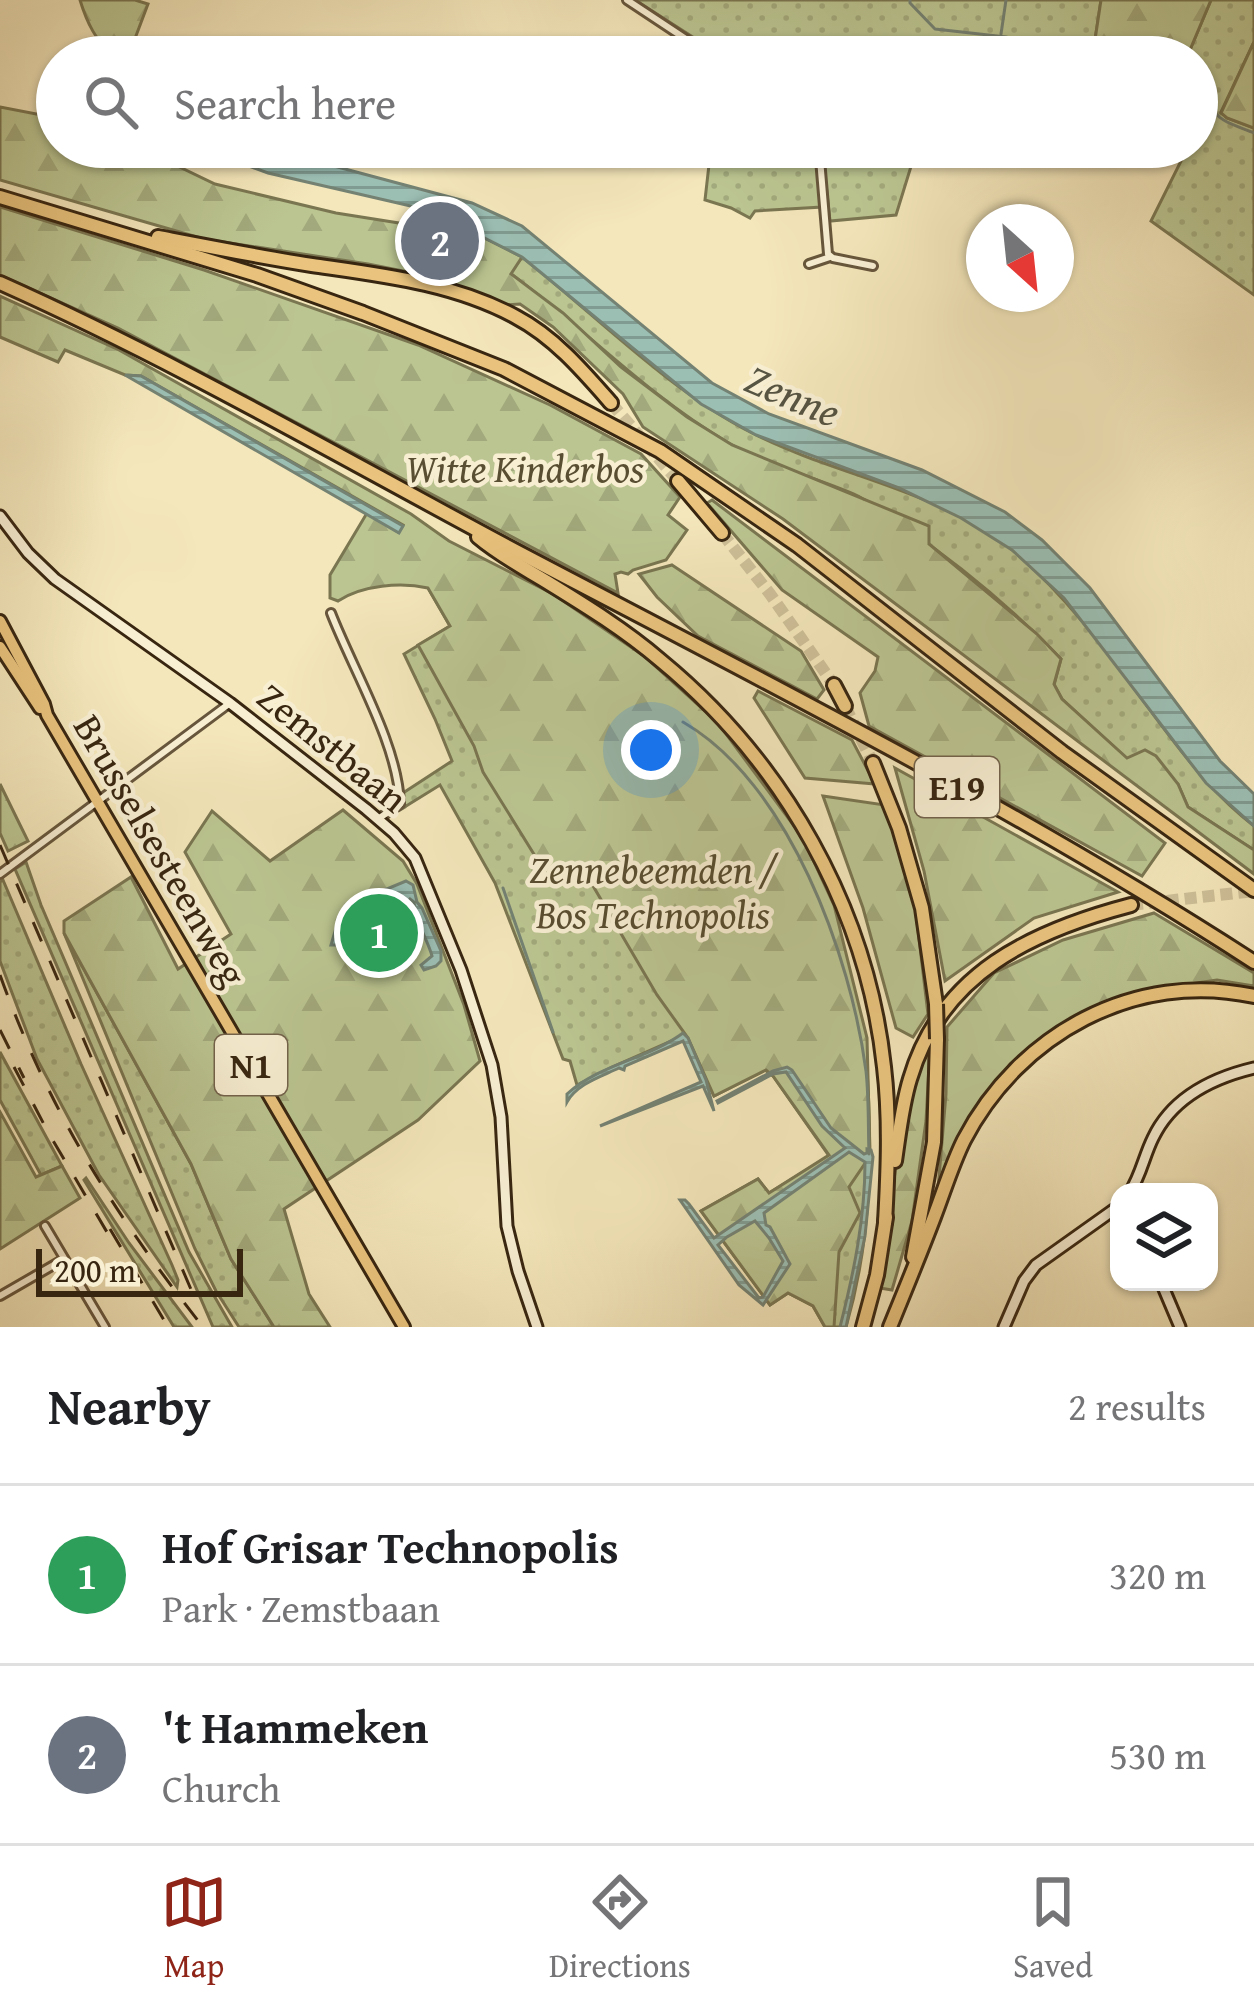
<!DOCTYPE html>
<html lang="en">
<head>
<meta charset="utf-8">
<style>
  :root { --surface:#fff; --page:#f2f2f2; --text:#202124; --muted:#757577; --line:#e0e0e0; --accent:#8f2418 }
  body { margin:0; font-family:"Gentium Book Plus",serif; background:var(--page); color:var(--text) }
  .controls { position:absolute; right:36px; bottom:36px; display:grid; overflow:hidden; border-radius:24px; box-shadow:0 3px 9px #0004 }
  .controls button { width:108px; height:108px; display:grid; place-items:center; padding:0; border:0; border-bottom:3px solid var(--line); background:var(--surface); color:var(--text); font:60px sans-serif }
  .compass { position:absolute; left:966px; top:204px; width:108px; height:108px; border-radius:50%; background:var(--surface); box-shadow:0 3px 9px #0004; rotate:153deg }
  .scale { position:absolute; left:36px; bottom:30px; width:207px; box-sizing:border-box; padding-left:12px; border:6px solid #382611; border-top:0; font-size:33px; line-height:42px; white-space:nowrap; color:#382611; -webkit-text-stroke:9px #f8efd3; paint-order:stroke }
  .you { position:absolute; left:651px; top:750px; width:42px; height:42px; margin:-30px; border:9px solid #fff; border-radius:50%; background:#1a73e8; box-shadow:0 0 0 18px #1a73e833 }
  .badge { display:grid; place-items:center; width:78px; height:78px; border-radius:50%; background:var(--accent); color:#fff; font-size:39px; font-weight:700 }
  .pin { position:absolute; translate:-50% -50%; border:6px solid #fff; box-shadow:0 3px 12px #0006 }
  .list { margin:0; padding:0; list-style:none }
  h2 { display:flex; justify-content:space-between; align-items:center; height:156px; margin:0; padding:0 48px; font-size:51px }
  h2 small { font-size:39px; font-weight:400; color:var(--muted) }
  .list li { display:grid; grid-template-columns:78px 1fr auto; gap:36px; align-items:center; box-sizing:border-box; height:180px; padding:0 48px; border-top:3px solid var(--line) }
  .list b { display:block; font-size:45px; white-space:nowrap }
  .list p { margin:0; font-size:39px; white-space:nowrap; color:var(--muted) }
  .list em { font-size:39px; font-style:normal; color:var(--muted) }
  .icon { flex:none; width:66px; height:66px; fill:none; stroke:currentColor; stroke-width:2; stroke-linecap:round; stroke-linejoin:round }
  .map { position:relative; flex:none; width:1254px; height:1327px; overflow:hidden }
  .search { position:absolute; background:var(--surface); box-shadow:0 3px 9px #0004; left:36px; right:36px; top:36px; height:132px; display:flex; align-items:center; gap:30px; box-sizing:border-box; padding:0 42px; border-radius:66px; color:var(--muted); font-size:45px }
  .sheet { height:516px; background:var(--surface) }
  nav { display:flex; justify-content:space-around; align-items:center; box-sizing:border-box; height:168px; border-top:3px solid var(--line); background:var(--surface); font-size:33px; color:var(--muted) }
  nav a { display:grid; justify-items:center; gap:6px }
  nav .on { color:var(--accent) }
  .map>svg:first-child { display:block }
  .grass { fill:url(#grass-dots); stroke:#7a7651; stroke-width:3 }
  .forest { fill:url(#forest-firs); stroke:#7a7651; stroke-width:3 }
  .water { fill:url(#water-rules); stroke:#748273; stroke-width:3; fill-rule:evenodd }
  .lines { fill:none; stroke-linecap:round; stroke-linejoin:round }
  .stream { stroke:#748273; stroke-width:3 }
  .highway-tunnel { stroke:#cec099; stroke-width:12; stroke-dasharray:12 6; stroke-linecap:butt }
  .street-casing { stroke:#67563c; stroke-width:12 }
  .secondary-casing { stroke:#382611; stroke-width:15 }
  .primary-casing { stroke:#382611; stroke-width:16 }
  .highway-casing { stroke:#382611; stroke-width:18 }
  .street { stroke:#f8efd3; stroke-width:6 }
  .secondary { stroke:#f8efd3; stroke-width:9 }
  .primary { stroke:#eac47e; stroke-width:10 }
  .highway { stroke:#eac47e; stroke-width:12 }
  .rail { stroke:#382611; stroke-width:3; stroke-dasharray:21 21; stroke-linecap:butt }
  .highway-bridge-casing { stroke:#382611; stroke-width:18; stroke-linecap:butt }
  .highway-bridge { stroke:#eac47e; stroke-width:12 }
  .labels { text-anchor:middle; stroke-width:9; stroke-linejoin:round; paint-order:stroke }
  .shield { fill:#f8efd3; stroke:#72624b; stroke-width:3 }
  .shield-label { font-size:36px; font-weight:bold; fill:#382611 }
  .park-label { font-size:39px; font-style:italic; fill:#594e31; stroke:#f8efd3 }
  .street-label { font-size:39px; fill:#382611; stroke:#f8efd3 }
  .water-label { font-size:42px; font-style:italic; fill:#565442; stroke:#f8efd3 }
</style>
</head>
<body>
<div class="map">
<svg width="1254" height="1327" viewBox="0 0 1254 1327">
  <defs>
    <pattern id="grass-dots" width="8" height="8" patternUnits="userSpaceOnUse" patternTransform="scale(3)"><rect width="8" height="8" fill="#bbc591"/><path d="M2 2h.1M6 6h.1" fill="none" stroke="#a2a97c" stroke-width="1.8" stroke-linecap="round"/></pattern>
    <pattern id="forest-firs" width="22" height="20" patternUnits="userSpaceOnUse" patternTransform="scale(3)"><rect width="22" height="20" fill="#bbc591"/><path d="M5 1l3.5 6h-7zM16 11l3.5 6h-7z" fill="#a2a97c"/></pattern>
    <pattern id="water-rules" width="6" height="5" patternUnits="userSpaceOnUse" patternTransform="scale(3)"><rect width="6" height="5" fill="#9cbfb4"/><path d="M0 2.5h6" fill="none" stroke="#809b91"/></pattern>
  </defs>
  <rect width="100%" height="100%" fill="#f4e7bb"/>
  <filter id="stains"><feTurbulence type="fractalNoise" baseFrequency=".00167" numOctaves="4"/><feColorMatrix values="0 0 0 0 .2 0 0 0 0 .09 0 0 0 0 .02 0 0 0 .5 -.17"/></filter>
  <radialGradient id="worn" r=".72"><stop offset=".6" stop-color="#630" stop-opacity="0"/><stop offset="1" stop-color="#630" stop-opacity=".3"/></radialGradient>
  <g class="grass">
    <polygon points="635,0 1101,0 1093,53 1100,57 724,57"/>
    <polygon points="1211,0 1254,0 1254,42 1221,112 1227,118 1254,128 1254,295 1151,221 1188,147 1197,147 1197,128 1200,121 1197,120 1197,57 1187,57"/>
    <polygon points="711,147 816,147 822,207 755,211 750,218 731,208 705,200"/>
    <polygon points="822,147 917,147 896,215 830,221"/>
    <path d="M522,257c75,59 146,133 230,176 86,44 188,56 264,120 58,50 101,113 146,173 28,37 55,72 92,100v24l-66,-43 -10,-23 -51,-25 -65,-60 -8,-14 7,-26c-48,-50 -104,-96 -161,-135 -15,-10 -30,-23 -46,-30 -42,-18 -88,-29 -127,-52 -80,-47 -143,-114 -217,-169z"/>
    <path d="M428,588l438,468c7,92 6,182 -20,271h-21l-12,-21 -25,-13 -18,12 -69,-94 57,-32 11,14 60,-37 -56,-80 -8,-6 -51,26 -29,-61 -73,32 -35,18 -7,-24 -7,-2 -68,-176 -55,-98 -50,31 15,-9 -2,-14 49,-32 -17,-42 -31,-65 46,-28z"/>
    <polygon points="26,862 41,905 189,1252 232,1327 213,1327 15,869"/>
    <polygon points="3,880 81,1064 172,1265 178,1280 177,1287 99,1175 37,1059 0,961 0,882"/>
    <polygon points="64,933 191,1164 231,1259 274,1327 239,1327 216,1291 195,1249"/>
    <polygon points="0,1052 62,1166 41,1175 0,1100"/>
    <polygon points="86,1178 129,1243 192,1327 174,1327 84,1180"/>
  </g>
  <g class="forest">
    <path d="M80,0h55l13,4 -20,53h-14c-18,-16 -27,-34 -34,-57z"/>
    <polygon points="1101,0 1211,0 1187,57 1100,57 1093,53"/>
    <polygon points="1254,42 1254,128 1227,118 1221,113"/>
    <polygon points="0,107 57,118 57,147 138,147 215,184 336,213 437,229 443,213 455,216 455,223 522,257 511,274 563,313 621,367 687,417 732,445 929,526 929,544 1037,634 1061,659 1054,684 1062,699 1127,758 1145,750 1156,756 1178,784 1188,807 1254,850 1254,874 783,519 643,427 623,394 553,327 520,304 503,305 438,278 368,264 204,239 0,180"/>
    <polygon points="0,207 204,270 418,345 550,405 641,454 680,497 668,515 687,530 666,560 633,570 628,574 621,572 615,574 618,593 118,328 0,275"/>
    <path d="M0,296l119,54 292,164 38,27 104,53 91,62 74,67 85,115 31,67 33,133 3,118 -21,31 11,26 -21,39 -5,75h-9l-12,-21 -25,-13 -18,12 -69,-94 57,-32 11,14 60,-38 -56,-79 -7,-6 -52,26 -26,-58 -31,-43 -71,-121 -36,6 -67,-108 -9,-26 -56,-101 32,-19 -22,-38c-27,-6 -66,-3 -90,13l-8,-3v-23l37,-62 31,19 5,-7 -262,-149 -16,-1 -60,-25 -7,12 -58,-25z"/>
    <polygon points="712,500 1165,843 1142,876 869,726 860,693 875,671 878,657 782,590 707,503"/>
    <polygon points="672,565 801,651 824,690 817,699 698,636 657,597 639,574"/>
    <polygon points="758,691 852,740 875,784 805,778 754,698"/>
    <polygon points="895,768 1118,892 1034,918 945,981 924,871"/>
    <polygon points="0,784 28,841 8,851 0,833"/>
    <polygon points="823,796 885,805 914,897 928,1014 913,1037 896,1028 863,908"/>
    <polygon points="343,810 403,861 417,884 464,1005 480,1061 418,1120 284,1209 309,1294 330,1327 274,1327 231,1259 191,1164 64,933 64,921 131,877 178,969 231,934 185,852 212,811 270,861"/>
    <polygon points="1154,913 1254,973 1254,986 1217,980 1134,992 1059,1026 1010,1064 965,1129 938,1189 946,1094 947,1027 994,973 1063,940"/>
    <path d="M930,1047l-4,74 -14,100 -20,69 -12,-2c11,-80 16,-164 46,-239z"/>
    <polygon points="0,1112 36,1177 62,1166 80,1198 0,1249"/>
  </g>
  <g class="water">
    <polygon points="196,147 263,147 472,203 522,226 712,383 769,414 922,470 1005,512 1042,540 1090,588 1220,761 1254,794 1254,826 1206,783 1064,598 1012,550 961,518 899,488 756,435 701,404 522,257 455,223 454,216 268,173"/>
    <polygon points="125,375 141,376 403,526 399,533"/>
    <path d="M406,881l7,4 4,17 5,6 19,43v10l-5,5 -12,4 -3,-5 11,-9c-5,-18 -17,-34 -18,-54l-4,-3c-9,10 -9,24 -17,31l-7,-2 -1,-9 11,-7 4,-12c-30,-5 -16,5 -33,17 -19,13 -19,1 -31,28h-5l8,-27 38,-25z"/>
    <path d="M683,1033l5,5 18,42 8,31 -11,-25 -103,40 101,-44 -18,-41 -58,25 -1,4 -5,-2c-19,9 -42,16 -52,34v-8c33,-30 81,-35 116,-61z"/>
    <path d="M787,1067l5,3 39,58 33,26 3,-1v-4l4,1 2,7 -8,79 -19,91h-6c14,-55 25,-109 25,-165l-16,-10 -85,61 2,12 4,2 20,37 -27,41 -24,-20 -59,-85h5l4,4 25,34 131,-90 -23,-22 -36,-54 -13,2 -55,29 -1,-2 56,-30zM755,1221l14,17 14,23 -20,36 -4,1 -41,-53 9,-8z"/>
  </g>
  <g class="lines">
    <g class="stream">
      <polyline points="910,0 910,3 935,29 1006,37 1032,44 1051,57"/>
      <polyline points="1001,34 1006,0"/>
      <path d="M1197,77c9,9 9,15 13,28 7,17 28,21 44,28"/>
      <path d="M683,722c106,61 168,234 183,349 3,27 2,55 3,83"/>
      <polyline points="503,888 553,1032"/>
    </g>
    <g class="highway-tunnel">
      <polyline points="611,403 678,481"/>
      <polyline points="722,533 770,594 834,685"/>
      <polyline points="845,706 873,763"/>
      <polyline points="1131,905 1254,891"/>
    </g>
    <defs>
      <g id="street">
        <polyline points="627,0 713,57"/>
        <polyline points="819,147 828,254 833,258 873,266"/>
        <polyline points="809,264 830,257"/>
        <path d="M331,613c22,57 67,131 69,191l-22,15"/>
        <polyline points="0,874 230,703"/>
        <polyline points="45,1226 105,1327"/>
        <polyline points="0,1296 64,1259"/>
      </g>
      <g id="secondary">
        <polyline points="0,516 28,553 55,579 230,703 366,809 394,833 415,858 461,970 492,1065 501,1117 507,1226 518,1271 537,1327"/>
        <path d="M1130,1192c11,-17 14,-36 23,-54 19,-40 59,-60 101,-70"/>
        <polyline points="1161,1282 1180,1327"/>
        <polyline points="1004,1327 1024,1281 1036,1265 1119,1206"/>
      </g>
      <g id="primary">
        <polyline points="0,621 44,704 47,715 404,1327"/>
        <polyline points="0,647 40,708"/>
      </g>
      <g id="highway">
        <polyline points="0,197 257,275 363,313 504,369 660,451 797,545 1062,752 1254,890"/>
        <path d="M158,237c52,10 103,20 154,28 69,10 142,18 204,52 38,20 67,54 95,86"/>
        <path d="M0,283c177,79 345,177 516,268 249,131 502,258 738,411"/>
        <polyline points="678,481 722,533"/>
        <path d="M478,537c21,18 46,31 69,45 39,24 78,48 113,78 123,101 207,248 224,407 6,51 4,103 1,155"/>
        <polyline points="834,685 845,706"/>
        <polyline points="873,763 899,828 922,908 936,1004"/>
        <path d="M895,1161c4,-27 7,-56 15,-82 31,-106 122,-148 221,-174"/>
        <polyline points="913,1257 934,1142 937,1039"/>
        <polyline points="863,1327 877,1275 886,1217"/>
        <path d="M890,1327c15,-37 30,-73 44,-110 10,-26 18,-53 30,-77 55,-106 171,-170 290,-144"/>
      </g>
    </defs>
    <use href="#street" class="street-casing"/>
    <use href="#secondary" class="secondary-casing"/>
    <use href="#primary" class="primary-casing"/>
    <use href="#highway" class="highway-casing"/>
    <use href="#street" class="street"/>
    <use href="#secondary" class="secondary"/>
    <use href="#primary" class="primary"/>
    <use href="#highway" class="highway"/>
    <g class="rail">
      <polyline points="0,845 199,1308"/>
      <path d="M0,975c49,136 114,239 203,352"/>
      <polyline points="0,1030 24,1078"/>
      <polyline points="14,1067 48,1132 114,1244"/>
      <polyline points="110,1229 168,1327"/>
    </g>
    <defs>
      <polyline id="highway-bridge" points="936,1004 937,1039"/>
    </defs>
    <use href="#highway-bridge" class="highway-bridge-casing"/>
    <use href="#highway-bridge" class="highway-bridge"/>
  </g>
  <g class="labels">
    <g class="shield">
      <rect x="915" y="757" width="84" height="60" rx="9"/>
      <rect x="215" y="1035" width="72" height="60" rx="9"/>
    </g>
    <g class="shield-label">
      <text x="957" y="800">E19</text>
      <text x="251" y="1078">N1</text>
    </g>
    <g class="park-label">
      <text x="525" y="482">Witte Kinderbos</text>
      <text x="653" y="883">Zennebeemden /<tspan x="653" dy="45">Bos Technopolis</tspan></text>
    </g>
    <g class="street-label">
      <text transform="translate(333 747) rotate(39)" y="14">Zemstbaan</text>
      <text transform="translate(161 850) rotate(60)" y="14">Brusselsesteenweg</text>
    </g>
    <g class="water-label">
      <text transform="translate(793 395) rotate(23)" y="15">Zenne</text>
    </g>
  </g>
  <rect width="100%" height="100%" filter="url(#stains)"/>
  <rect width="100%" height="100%" fill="url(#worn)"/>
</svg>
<div class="controls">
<button><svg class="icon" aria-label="layers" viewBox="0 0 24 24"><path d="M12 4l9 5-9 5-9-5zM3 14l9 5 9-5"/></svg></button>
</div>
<svg class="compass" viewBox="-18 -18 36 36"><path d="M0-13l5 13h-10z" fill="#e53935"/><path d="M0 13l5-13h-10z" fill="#757577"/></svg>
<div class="scale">200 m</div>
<div class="you"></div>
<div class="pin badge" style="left:379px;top:933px;background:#2e9e5b">1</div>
<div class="pin badge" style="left:440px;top:241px;background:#6b7280">2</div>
<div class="search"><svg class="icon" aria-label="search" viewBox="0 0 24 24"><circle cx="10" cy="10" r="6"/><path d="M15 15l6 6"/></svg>Search here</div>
</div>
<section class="sheet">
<h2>Nearby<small>2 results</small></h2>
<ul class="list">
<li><span class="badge" style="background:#2e9e5b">1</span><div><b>Hof Grisar Technopolis</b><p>Park · Zemstbaan</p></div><em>320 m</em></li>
<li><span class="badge" style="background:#6b7280">2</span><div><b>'t Hammeken</b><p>Church</p></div><em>530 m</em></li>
</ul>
</section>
<nav>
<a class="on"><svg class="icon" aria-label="map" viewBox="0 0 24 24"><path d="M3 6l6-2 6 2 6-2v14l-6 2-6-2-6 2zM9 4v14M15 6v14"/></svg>Map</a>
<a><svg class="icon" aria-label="directions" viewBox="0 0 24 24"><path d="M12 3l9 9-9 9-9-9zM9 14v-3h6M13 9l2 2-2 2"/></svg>Directions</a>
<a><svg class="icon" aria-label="saved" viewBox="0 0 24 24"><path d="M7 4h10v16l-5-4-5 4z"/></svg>Saved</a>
</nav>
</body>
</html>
